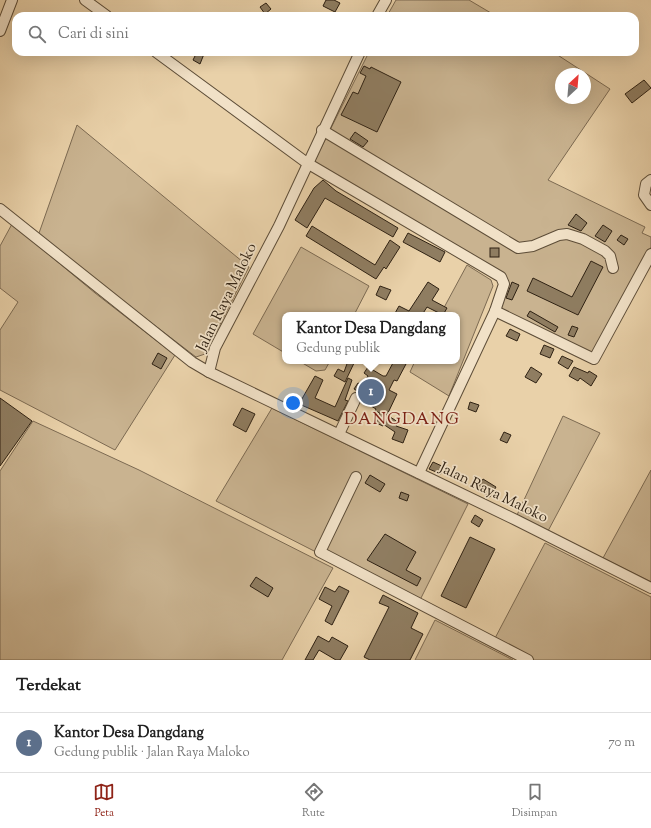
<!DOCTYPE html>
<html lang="id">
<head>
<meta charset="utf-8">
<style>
  :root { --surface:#fff; --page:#f6f6f6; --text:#222; --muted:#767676; --line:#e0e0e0; --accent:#8f2418 }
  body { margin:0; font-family:"Sorts Mill Goudy",serif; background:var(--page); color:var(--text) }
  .compass { position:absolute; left:555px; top:68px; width:36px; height:36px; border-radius:50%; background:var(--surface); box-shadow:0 4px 16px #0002; rotate:26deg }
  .you { position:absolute; left:293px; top:403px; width:14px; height:14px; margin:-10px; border:3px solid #fff; border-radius:50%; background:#1a73e8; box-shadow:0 0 0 6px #1a73e833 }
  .badge { display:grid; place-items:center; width:26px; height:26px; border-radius:50%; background:var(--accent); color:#fff; font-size:13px; font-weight:700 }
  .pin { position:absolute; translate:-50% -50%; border:2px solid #fff; box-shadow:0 1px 4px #0006 }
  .popup { position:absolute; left:282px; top:312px; width:178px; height:52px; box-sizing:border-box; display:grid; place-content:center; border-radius:8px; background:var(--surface); filter:drop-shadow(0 1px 3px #0005); font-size:13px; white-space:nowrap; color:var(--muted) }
  .popup b { font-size:15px; color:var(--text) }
  .popup::after { content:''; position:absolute; left:50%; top:100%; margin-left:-8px; border:8px solid transparent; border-top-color:var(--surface) }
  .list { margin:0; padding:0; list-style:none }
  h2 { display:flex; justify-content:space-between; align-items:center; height:52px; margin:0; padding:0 16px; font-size:17px }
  h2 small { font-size:13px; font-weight:400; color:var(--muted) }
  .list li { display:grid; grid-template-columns:26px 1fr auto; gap:12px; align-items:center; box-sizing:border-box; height:60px; padding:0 16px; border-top:1px solid var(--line) }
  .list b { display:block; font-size:15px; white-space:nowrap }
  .list p { margin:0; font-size:13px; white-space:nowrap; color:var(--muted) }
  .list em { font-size:13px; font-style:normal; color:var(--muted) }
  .icon { flex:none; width:22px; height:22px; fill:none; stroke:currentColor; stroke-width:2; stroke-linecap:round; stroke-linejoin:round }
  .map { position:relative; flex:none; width:651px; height:660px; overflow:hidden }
  .search { position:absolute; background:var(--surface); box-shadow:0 4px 16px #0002; left:12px; right:12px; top:12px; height:44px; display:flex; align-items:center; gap:10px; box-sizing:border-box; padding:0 14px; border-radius:12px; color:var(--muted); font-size:15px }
  .sheet { height:112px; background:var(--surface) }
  nav { display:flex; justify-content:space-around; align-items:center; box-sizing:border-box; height:56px; border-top:1px solid var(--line); background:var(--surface); font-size:11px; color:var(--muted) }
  nav a { display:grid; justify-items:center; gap:2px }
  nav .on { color:var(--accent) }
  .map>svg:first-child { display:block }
  .green { fill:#c9b390; stroke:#7c6a52; fill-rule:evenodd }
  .building { fill:#8f7d61; stroke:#2e2113 }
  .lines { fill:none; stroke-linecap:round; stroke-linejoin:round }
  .minor-casing { stroke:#5d4d38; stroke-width:12 }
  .minor { stroke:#f1e1c7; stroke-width:10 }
  .labels { text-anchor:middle; stroke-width:3.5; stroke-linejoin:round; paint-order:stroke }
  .street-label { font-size:15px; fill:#2e2113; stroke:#f1e1c7 }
  .quarter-label { font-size:17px; letter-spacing:1px; fill:#7a1f14; stroke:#f1e1c7 }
</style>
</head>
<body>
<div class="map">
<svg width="651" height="660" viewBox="0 0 651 660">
  <rect width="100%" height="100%" fill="#e9d1a9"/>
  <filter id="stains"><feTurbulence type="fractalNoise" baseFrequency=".005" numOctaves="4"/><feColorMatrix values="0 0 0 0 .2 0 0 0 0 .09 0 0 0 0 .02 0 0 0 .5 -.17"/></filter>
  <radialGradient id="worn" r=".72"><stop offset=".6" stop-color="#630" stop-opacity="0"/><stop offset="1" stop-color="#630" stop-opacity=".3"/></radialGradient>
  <g class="green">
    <polygon points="396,0 469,0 496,16 387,16"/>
    <path d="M369,52h184l57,37 -62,91 97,47 -3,6 9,4v10l-61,111 -96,-50 12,-30 -192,-116zM561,74h24v24h-24z"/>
    <polygon points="77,125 249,267 205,354 196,357 38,236"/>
    <polygon points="12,224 95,293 175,355 115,450 0,390 0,330 18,302 0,288 0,246"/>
    <polygon points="301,247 369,286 354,315 285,315 285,353 253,334"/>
    <polygon points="467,265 491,280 493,286 449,396 410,372 415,361 457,361 457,315 440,315"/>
    <polygon points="299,361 330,361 325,370 316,371"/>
    <polygon points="272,408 468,504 418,604 216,501"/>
    <polygon points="563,416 600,433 548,531 517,515"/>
    <polygon points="33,421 139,470 333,568 282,660 0,660 0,471"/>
    <polygon points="651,470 651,582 603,558"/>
    <polygon points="545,543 651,597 651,660 528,660 493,642"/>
    <polygon points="435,620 513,660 415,660"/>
  </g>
  <g class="building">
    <polygon points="326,0 334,0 340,3 335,12 323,6"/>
    <polygon points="266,3 271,9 265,14 260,7"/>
    <polygon points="197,52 204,54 200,64 193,60"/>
    <polygon points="364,66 370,69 371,67 401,82 377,132 341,115 353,92 358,94 366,76 360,73"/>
    <polygon points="644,80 651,88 632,103 625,94"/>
    <polygon points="355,132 368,141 363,147 350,139"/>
    <polygon points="323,180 336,191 398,228 393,237 325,198 307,228 295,220 314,188"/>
    <polygon points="576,214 587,223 581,231 568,225"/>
    <polygon points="603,225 612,231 605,242 595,236"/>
    <polygon points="312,226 375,265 390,240 400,247 386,269 384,267 376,279 306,236"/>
    <polygon points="408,233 445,252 440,262 403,242"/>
    <polygon points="621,235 628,239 624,245 617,240"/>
    <rect x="490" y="248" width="9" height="9"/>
    <polygon points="591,261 603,267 578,315 527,291 533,278 572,297"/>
    <polygon points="428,282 439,289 432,300 447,308 443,315 427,307 422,315 394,315 399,306 409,311"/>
    <polygon points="512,282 519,285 512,300 506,298"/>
    <polygon points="380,286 391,290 386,300 376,295"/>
    <polygon points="530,311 558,327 555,332 527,316"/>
    <polygon points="572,326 578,328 574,337 568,335"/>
    <polygon points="510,329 520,334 517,341 506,336"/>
    <polygon points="544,345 554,349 550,358 540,354"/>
    <polygon points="158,353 167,358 161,369 152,364"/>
    <polygon points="562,356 573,361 568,369 558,363"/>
    <polygon points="348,361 355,361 345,382 334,376 338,369 344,372"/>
    <polygon points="394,361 401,361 406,364 397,381 394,380 389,390 397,394 387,415 398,422 396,426 408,430 403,443 392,439 395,432 383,424 383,426 376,423 380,413 375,411 376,409 363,401 366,396 354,389 358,383 363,385 368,376 364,373 368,367 383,376 386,376"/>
    <polygon points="531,367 542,374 536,383 525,377"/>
    <polygon points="574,367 588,373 589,371 597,376 591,386 580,378 578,381 569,376"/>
    <polygon points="315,376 323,380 315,398 335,407 348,378 352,380 345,400 348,401 338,421 299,404"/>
    <polygon points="0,398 32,421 0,466"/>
    <polygon points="470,402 479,405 476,412 468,409"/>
    <polygon points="242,408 255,414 246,432 233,425"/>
    <polygon points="504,432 511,435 507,443 500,440"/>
    <polygon points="433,462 444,467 441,474 429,469"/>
    <polygon points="370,475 385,484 380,492 365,483"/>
    <polygon points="483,479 496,487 490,497 477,489"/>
    <polygon points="401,492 409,495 407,501 399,498"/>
    <polygon points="475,515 483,520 479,527 471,522"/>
    <polygon points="385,534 416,552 406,570 421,578 417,586 367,560"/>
    <polygon points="470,537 495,549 466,608 441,596"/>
    <polygon points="256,577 273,588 268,597 250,586"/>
    <polygon points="339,586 349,591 332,625 325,621 332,606 319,599 325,587 335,592"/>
    <polygon points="383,595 418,613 411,628 423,634 410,660 370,660 364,657 389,607 379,603"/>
    <polygon points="318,636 329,642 332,637 348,646 340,660 336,660 319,650 313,660 305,660"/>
  </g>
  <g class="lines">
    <defs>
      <g id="minor">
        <polyline points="85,0 107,16"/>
        <polyline points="377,16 386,0"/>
        <polyline points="0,31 12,0"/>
        <polyline points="156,52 307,163 501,277 504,284 495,311 419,473"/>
        <polyline points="360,52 279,226 215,348 209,372 516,520 651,588"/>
        <polyline points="322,130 518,248 533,246 559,235 567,234 583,239 605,251 610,256 613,268"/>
        <polyline points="651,180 646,184 644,195 651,205"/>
        <polyline points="0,209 192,362 209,372"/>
        <polyline points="495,311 594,359 651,254"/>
        <polyline points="339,434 356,398"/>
        <polyline points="356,477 320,552 528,660"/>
      </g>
    </defs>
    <use href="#minor" class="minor-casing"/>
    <use href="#minor" class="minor"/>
  </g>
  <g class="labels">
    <g class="street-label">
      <text transform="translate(226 297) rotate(-64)" y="5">Jalan Raya Maloko</text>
      <text transform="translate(494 492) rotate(26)" y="5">Jalan Raya Maloko</text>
    </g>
    <g class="quarter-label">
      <text x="402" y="424">DANGDANG</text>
    </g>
  </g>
  <rect width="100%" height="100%" filter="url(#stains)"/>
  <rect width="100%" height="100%" fill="url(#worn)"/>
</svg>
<svg class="compass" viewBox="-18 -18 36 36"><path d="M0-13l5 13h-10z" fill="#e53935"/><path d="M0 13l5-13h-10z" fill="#767676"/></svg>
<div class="you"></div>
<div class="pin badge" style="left:371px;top:392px;background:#5c6f8a">1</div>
<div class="popup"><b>Kantor Desa Dangdang</b>Gedung publik</div>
<div class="search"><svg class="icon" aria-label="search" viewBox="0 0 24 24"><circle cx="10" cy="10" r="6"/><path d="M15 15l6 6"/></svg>Cari di sini</div>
</div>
<section class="sheet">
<h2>Terdekat<small></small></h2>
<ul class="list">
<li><span class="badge" style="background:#5c6f8a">1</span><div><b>Kantor Desa Dangdang</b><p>Gedung publik · Jalan Raya Maloko</p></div><em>70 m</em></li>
</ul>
</section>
<nav>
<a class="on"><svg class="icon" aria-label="map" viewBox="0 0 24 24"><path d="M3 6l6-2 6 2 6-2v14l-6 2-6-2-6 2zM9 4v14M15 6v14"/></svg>Peta</a>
<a><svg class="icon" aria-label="directions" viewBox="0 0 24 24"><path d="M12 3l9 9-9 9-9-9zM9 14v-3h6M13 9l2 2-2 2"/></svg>Rute</a>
<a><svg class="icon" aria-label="saved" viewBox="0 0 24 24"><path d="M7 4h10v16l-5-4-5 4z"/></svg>Disimpan</a>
</nav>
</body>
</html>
